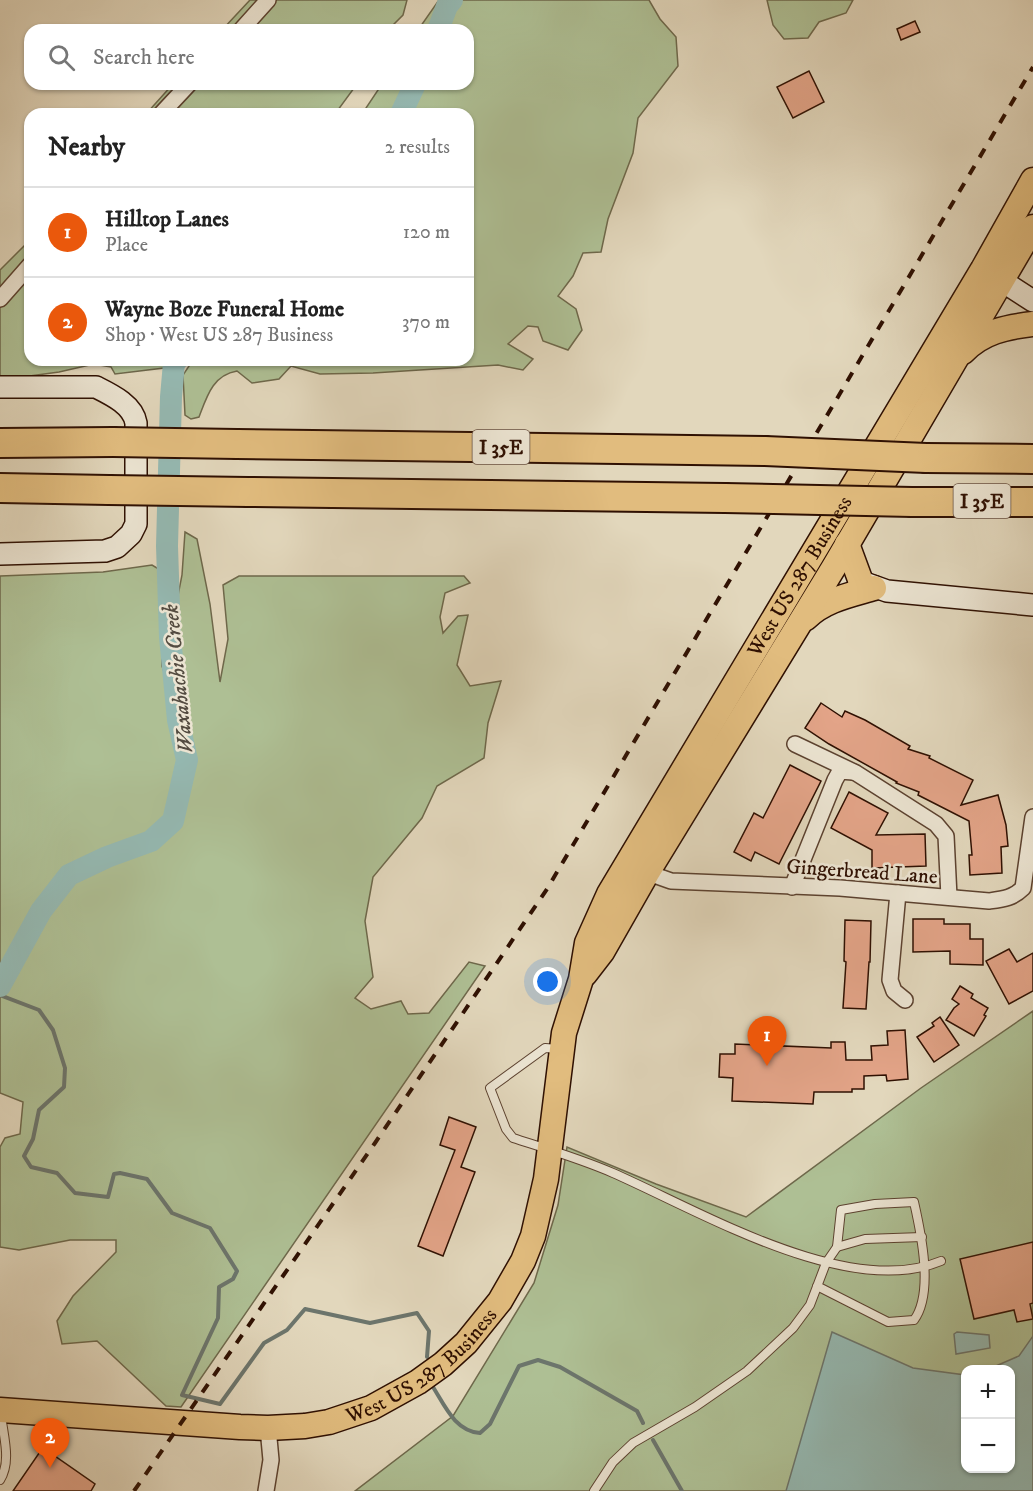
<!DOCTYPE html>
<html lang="en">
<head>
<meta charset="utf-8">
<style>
  :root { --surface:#fff; --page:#f2f2f2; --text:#222; --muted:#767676; --line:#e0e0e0; --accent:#ea580c }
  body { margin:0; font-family:"IM FELL DW Pica",serif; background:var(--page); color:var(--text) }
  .controls { position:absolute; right:18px; bottom:18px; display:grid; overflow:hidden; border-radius:12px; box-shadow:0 2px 4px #0004 }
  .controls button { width:54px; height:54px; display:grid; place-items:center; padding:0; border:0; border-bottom:2px solid var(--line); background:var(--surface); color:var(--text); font:30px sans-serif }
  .you { position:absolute; left:548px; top:982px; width:21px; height:21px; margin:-15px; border:4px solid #fff; border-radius:50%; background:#1a73e8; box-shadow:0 0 0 9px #1a73e833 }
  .badge { display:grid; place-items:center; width:39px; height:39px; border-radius:50%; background:var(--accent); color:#fff; font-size:20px; font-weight:700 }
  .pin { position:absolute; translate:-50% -50px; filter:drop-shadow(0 2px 3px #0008) }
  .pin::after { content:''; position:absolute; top:32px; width:21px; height:18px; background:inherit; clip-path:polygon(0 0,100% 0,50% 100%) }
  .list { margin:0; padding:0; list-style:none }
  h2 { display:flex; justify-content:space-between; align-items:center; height:78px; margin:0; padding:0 24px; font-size:26px }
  h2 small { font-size:20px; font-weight:400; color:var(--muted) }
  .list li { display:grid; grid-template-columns:39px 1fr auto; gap:18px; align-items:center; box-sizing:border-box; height:90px; padding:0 24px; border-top:2px solid var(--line) }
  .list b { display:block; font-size:22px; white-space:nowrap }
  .list p { margin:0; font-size:20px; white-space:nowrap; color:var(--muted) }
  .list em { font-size:20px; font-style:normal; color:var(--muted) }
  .icon { flex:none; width:33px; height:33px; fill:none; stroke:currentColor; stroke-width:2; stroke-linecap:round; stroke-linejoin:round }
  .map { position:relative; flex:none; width:1033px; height:1491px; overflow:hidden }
  .search { position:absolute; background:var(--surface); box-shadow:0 2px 4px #0004; left:24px; top:24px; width:450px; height:66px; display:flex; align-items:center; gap:15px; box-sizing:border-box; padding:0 21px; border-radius:18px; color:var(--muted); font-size:22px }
  .panel { position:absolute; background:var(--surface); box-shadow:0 2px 4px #0004; left:24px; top:108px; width:450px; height:258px; border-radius:18px }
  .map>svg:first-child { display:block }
  .green { fill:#aebf94; stroke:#6e684b; stroke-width:1.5; fill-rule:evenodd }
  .water { fill:#95b9b2; stroke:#6c756c; stroke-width:1.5 }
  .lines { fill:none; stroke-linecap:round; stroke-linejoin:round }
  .stream { stroke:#6c756c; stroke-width:4 }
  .river { stroke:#95b9b2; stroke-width:22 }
  .building { fill:#e3a488; stroke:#2f1002; stroke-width:1.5 }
  .service-casing { stroke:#5c4230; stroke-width:10 }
  .minor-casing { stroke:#5c4230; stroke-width:18 }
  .secondary-casing { stroke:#2f1002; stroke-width:24 }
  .primary-casing { stroke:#2f1002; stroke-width:27 }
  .motorway-casing { stroke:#2f1002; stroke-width:32 }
  .service { stroke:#ece5d3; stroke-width:8 }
  .minor { stroke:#ece5d3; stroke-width:15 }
  .secondary { stroke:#ece5d3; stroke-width:21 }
  .primary { stroke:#e1bc7e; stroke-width:24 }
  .motorway { stroke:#e1bc7e; stroke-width:28 }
  .rail { stroke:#2f1002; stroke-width:4; stroke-dasharray:10 10; stroke-linecap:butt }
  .motorway-bridge-casing { stroke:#2f1002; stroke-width:32; stroke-linecap:butt }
  .motorway-bridge { stroke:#e1bc7e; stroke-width:28 }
  .labels { text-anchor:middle; stroke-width:5; stroke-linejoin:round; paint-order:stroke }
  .shield { fill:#ece5d3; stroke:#685041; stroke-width:1.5 }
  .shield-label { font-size:20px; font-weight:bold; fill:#2f1002 }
  .street-label { font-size:21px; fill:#2f1002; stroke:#ece5d3 }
  .water-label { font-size:22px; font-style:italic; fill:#534b40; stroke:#ece5d3 }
</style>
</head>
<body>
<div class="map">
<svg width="1033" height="1491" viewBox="0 0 1033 1491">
  <rect width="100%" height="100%" fill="#e2d7bc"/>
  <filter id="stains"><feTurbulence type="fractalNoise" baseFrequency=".00333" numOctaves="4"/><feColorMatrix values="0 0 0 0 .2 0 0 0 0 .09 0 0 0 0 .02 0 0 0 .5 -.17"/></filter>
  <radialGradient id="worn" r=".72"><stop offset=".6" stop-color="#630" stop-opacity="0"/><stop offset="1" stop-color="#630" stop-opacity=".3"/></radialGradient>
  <g class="green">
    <polygon points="250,0 407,0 403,15 388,30 222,30"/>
    <path d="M439,0h210l11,19 16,18 2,29 -40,52 -5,35 -25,66 -7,33 -18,1 -10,23 -15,20 18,13 6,21 -14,20 -25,-9 -5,-14 -10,-1 -20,18 25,15 -10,11 -25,-5 -125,8 -53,1 -29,-8 -12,13 -27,4 -15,-12c-24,4 -30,25 -38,46l-8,2 -6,-4 -2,-40 10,-15h275v-246h-106l20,-30h86v-54h-50z"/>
    <polygon points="767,0 853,0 846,13 819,22 808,38 784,39 773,25"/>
    <polygon points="173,84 357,84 335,114 146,114"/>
    <polygon points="30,240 30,360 167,360 164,368 115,374 111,367 94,364 59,372 0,380 0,270"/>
    <polygon points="185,532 197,539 210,604 220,682 228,639 223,585 239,576 464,576 470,583 445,593 440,617 443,633 458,616 468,615 457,665 470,686 501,681 488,723 484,758 437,786 422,818 373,877 365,921 373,977 355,998 371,1009 401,1001 408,1014 429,1013 469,962 485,966 181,1407 166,1406 97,1341 62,1344 57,1321 73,1296 116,1252 116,1240 70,1240 19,1250 0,1247 0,1147 5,1138 20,1134 23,1102 0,1093 0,576 103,572 152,565 162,571 162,666 175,703 179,655 175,611 182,575"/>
    <path d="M1033,1011v480h-678l98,-75 81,-133 24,-78 9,-58 89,37 90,33 175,-129zM966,1370h44v98h-44z"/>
  </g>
  <g class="water">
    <polygon points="832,1332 913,1368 965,1375 966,1468 1010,1468 1010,1370 989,1369 1019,1356 1033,1336 1033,1491 786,1491"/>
    <polygon points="957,1332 989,1335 990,1348 956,1354 954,1334"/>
  </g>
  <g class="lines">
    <g class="stream">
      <polyline points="0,995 39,1010 53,1030 65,1068 64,1087 39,1110 33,1139 24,1156 31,1167 57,1173 75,1193 108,1197 114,1174 120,1173 147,1179 172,1213 210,1228 237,1271 233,1279 219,1287 218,1318 182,1395 220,1404 264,1343 287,1330 305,1309 370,1323 417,1313 429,1331 427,1357"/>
      <path d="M433,1387c12,19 22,44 47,46l10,-9 29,-58 19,-6 22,7 77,44 6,12"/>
      <polyline points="653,1440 682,1491"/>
    </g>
    <g class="river">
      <polyline points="438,30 447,6 452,0"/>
      <polyline points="401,114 415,84"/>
      <polyline points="0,986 41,911 69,875 107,857 151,841 173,821 187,760 178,720 170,637 167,546 171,397 174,363 177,360"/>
    </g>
  </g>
  <g class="building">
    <polygon points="915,21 920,32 901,40 897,29"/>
    <polygon points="809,71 824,102 793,118 777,87"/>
    <polygon points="821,703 842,717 845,711 865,720 910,746 908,749 930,756 929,758 973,780 961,805 998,795 1006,825 1008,846 1001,847 1002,873 970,875 969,855 972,855 969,821 918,795 919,792 896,783 897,782 829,744 805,728"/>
    <polygon points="790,765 821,781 779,864 755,852 751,861 734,852 754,813 763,818"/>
    <polygon points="849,792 888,813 876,835 925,834 926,866 872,868 872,850 831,828"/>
    <polygon points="913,919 944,919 944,924 970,924 970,939 983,939 983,965 950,964 950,951 913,952"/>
    <polygon points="845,920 871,921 870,962 869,962 866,1009 843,1008 846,962 844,961"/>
    <polygon points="1009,949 1017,962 1033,953 1033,991 1009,1004 986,961"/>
    <polygon points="960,986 973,994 971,998 988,1008 984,1015 986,1016 974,1036 946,1020 954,1008 959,1004 952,999"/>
    <polygon points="940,1017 959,1045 934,1062 917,1037 934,1026 932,1023"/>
    <polygon points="905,1030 908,1079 887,1081 886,1075 864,1076 864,1089 852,1089 852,1092 814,1092 813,1104 732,1101 733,1078 719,1077 720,1054 735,1054 735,1044 831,1048 831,1042 845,1042 846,1060 872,1060 871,1046 888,1045 887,1031"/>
    <polygon points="449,1117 476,1127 461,1167 475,1172 443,1256 418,1246 455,1150 440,1145"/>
    <polygon points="1033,1242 1033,1303 1030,1304 1033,1319 1017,1322 1014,1310 974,1319 960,1259"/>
    <polygon points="46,1443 59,1451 55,1456 95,1484 91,1491 13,1491"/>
  </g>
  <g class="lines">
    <defs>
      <g id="service">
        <path d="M559,1049l-14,-1 -55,40 16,41 7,9c34,11 68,21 100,35 87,38 235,127 328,88"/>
        <polyline points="837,1247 865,1239 922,1237"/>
        <path d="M0,1480c12,-19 3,-45 1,-66"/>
        <path d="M594,1491l19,-29 20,-19 62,-36 52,-36 46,-43 17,-23 16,-42 11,-16 4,-37 34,-6 39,-2c7,31 20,91 0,118l-26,2 -71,-36"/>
      </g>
      <g id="minor">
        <polyline points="241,30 268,0"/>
        <polyline points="161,114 189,84"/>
        <polyline points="0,299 30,265"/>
        <polyline points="795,744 856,773 936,824 946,836 949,897"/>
        <path d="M640,870l31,11 169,7 149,13c15,-2 24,-3 34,-13l10,-71"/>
        <polyline points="792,887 835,780 840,771 853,772"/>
        <polyline points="898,893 890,980 894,991 905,1000"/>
        <polyline points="266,1491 271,1460 268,1428"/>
      </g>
      <g id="secondary">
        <polyline points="988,272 1033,301"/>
        <path d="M0,387h96c16,8 37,18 40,36v101l-5,10 -14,13 -12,4 -105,3"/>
        <polyline points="859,581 887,591 1033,605"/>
      </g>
      <g id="primary">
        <path d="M963,352c19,-20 43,-25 70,-28"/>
        <polyline points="847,544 861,582"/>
        <path d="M806,618c18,-18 44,-23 68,-30"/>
        <polyline points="585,974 602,952 647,873 834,567 1033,227"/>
        <path id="s1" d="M0,1410l240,17 28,1 37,-2 24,-4 42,-14 47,-26 25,-18 23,-21 34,-42 23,-40 10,-25 13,-57 18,-146 17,-54 6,-36 22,-49 374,-625 50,-89"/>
      </g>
      <g id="motorway">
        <polyline points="0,443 113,442"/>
        <polyline points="237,444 765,451"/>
        <polyline points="926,458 1033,459"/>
        <polyline points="0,488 109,490"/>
        <polyline points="248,492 725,498"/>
        <polyline points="912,502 1033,502"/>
      </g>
    </defs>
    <use href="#service" class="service-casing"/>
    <use href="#minor" class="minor-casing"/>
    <use href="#secondary" class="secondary-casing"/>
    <use href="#primary" class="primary-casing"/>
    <use href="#motorway" class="motorway-casing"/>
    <use href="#service" class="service"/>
    <use href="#minor" class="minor"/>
    <use href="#secondary" class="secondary"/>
    <use href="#primary" class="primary"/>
    <use href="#motorway" class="motorway"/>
    <polyline class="rail" points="134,1491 375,1143 547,889 1033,67"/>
    <defs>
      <g id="motorway-bridge">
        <polyline points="113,442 237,444"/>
        <polyline points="765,451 926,458"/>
        <polyline points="109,490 248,492"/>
        <polyline points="725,498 912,502"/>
      </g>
    </defs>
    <use href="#motorway-bridge" class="motorway-bridge-casing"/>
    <use href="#motorway-bridge" class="motorway-bridge"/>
  </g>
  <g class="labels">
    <g class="shield">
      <rect x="472.5" y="430" width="57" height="34" rx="4.5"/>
      <rect x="953.5" y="484" width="57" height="34" rx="4.5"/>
    </g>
    <g class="shield-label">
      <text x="501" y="454">I 35E</text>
      <text x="982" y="508">I 35E</text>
    </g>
    <g class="street-label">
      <text dy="7" stroke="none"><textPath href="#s1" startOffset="1340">West US 287 Business</textPath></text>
      <text transform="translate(862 871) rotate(4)" y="7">Gingerbread Lane</text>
      <text dy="7" stroke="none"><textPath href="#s1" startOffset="440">West US 287 Business</textPath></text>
    </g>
    <g class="water-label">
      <text transform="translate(177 679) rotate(-96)" y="8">Waxahachie Creek</text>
    </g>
  </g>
  <rect width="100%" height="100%" filter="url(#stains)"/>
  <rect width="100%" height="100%" fill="url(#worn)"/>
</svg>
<div class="controls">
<button>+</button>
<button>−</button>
</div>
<div class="you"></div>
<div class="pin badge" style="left:767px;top:1066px">1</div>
<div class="pin badge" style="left:50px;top:1468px">2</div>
<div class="search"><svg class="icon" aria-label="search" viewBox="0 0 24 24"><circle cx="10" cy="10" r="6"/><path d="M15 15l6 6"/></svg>Search here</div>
<section class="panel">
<h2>Nearby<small>2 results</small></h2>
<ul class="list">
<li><span class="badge">1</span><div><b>Hilltop Lanes</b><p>Place</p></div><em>120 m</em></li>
<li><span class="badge">2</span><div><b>Wayne Boze Funeral Home</b><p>Shop · West US 287 Business</p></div><em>370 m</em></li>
</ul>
</section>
</div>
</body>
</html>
